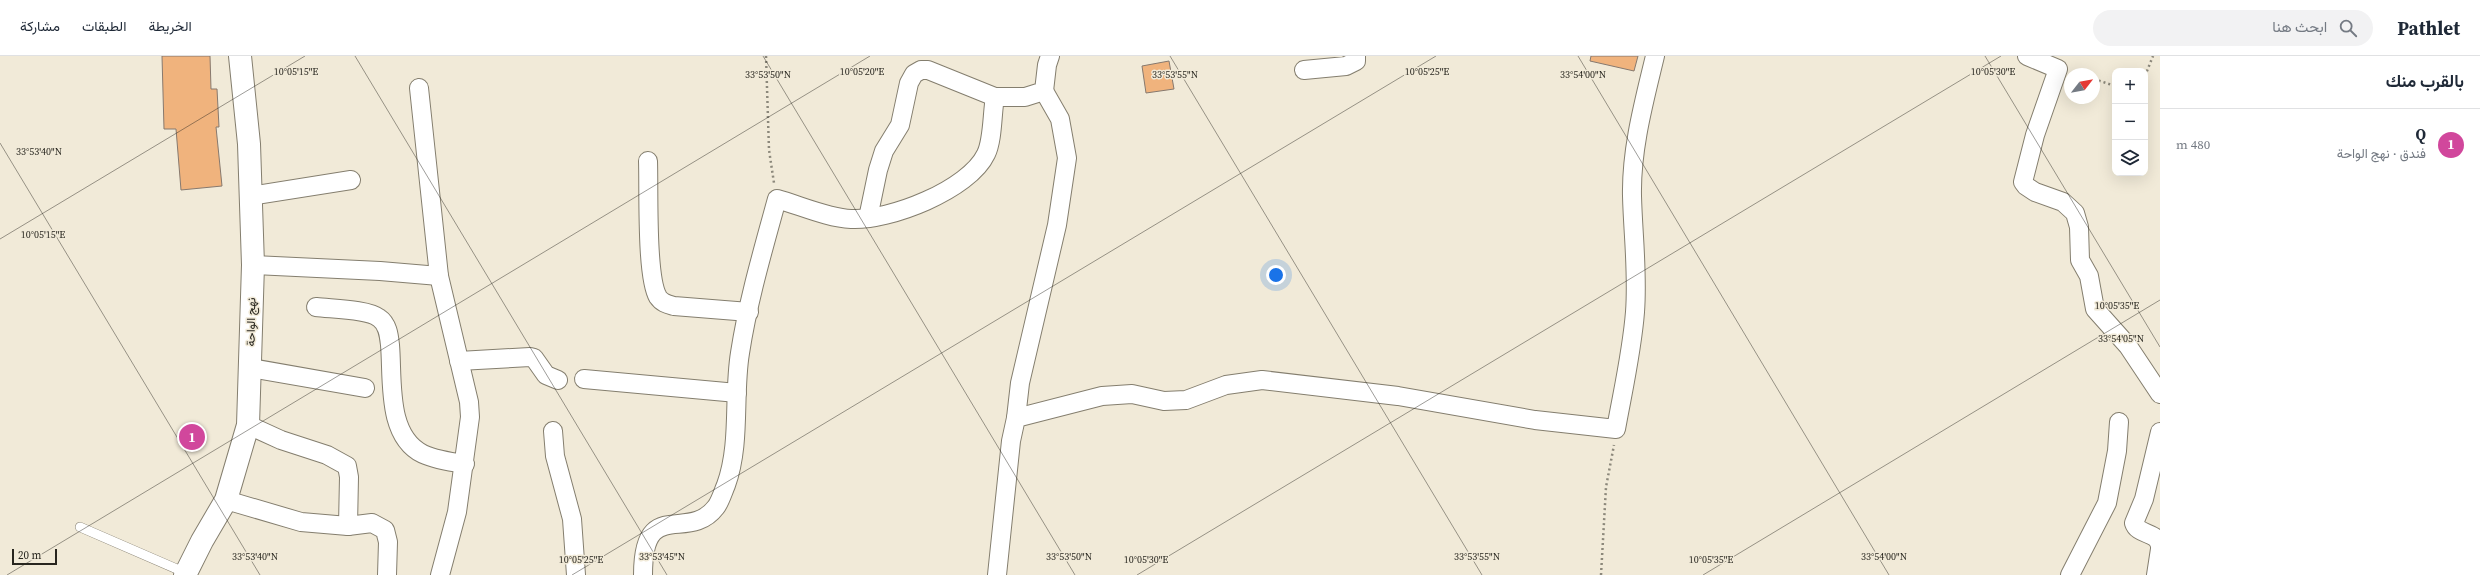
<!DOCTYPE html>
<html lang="ar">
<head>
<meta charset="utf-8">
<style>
  :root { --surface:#fff; --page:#f2f2f3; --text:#1f2937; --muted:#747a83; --line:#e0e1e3; --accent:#438197 }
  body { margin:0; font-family:"Source Serif 4",Vazirmatn,serif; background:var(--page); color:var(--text); direction:rtl }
  .controls { position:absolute; right:12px; top:12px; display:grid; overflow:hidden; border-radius:8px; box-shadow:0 4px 16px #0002 }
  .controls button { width:36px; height:36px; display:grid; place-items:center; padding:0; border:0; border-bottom:1px solid var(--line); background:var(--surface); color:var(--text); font:20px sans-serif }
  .compass { position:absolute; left:2064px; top:12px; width:36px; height:36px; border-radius:50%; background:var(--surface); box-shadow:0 4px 16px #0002; rotate:59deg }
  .scale { position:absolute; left:12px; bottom:10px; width:45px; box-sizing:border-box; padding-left:4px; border:2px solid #28261f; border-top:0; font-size:11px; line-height:14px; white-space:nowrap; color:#28261f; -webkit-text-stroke:3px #f1ead8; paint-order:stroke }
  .you { position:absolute; left:1276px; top:219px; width:14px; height:14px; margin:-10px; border:3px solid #fff; border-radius:50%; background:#1a73e8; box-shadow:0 0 0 6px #1a73e833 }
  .badge { display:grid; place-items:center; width:26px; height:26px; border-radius:50%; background:var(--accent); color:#fff; font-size:13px; font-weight:700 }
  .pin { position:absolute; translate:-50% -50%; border:2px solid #fff; box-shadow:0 1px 4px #0006 }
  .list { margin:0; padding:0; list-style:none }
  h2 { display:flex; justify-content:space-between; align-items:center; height:52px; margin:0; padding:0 16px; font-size:17px }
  h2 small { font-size:13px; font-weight:400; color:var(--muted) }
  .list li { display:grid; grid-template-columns:26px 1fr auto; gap:12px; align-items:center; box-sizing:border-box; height:72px; padding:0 16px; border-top:1px solid var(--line) }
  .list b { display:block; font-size:15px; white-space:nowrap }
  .list p { margin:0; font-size:13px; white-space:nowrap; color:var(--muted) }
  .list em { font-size:13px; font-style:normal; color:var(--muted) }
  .icon { flex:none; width:22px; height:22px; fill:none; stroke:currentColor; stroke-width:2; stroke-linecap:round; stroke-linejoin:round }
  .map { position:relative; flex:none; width:2160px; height:519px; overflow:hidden; direction:ltr }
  header { display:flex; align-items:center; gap:24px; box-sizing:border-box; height:56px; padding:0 20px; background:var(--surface); border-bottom:1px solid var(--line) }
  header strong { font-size:19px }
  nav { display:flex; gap:22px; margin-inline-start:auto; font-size:14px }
  .search { width:280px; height:36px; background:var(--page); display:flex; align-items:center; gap:10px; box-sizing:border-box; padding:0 14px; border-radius:22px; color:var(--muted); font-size:15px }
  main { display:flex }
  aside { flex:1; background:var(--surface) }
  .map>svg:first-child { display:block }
  .building { fill:#f0b37d; stroke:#87796e }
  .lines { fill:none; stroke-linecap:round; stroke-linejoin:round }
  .lane-casing { stroke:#847e6e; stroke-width:10 }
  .street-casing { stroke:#847e6e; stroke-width:20 }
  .secondary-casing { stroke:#847e6e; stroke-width:24 }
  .path { stroke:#8c887b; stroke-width:2.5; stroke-dasharray:2 3; stroke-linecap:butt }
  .lane { stroke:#fff; stroke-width:9 }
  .street { stroke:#fff; stroke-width:18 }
  .secondary { stroke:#fff; stroke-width:22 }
  .ticks { fill:none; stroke:#28261f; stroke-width:1; stroke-opacity:0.45 }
  .labels { text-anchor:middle; stroke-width:3; stroke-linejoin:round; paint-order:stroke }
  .street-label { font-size:12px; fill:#28261f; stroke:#f1ead8 }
  .ticks-label { font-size:10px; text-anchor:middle; fill:#28261f; stroke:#f1ead8; stroke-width:3; stroke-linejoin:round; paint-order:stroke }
</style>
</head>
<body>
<header>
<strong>Pathlet</strong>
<div class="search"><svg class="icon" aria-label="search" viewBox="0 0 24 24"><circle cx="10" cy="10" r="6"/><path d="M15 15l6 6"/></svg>ابحث هنا</div>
<nav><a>الخريطة</a><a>الطبقات</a><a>مشاركة</a></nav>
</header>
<main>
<aside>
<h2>بالقرب منك<small></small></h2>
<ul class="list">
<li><span class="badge" style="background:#d1479c">1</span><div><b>Q</b><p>فندق · نهج الواحة</p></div><em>480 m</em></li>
</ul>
</aside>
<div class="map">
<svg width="2160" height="519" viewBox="0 0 2160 519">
  <rect width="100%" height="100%" fill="#f1ead8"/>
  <g class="building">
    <polygon points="162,0 210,0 211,33 217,33 219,71 216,71 222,130 181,134 176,73 164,73"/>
    <polygon points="1591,0 1638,0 1634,15 1590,5"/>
    <polygon points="1169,5 1174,33 1146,37 1142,10"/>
  </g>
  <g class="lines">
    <defs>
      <polyline id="lane" points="80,471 186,517"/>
      <g id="street">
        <polyline points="2027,0 2058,13 2035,79 2023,126 2026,130 2035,136 2063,146 2075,157 2079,171 2080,204 2089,220 2095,253 2128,290 2160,338"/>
        <polyline points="1304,14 1346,10 1356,5 1356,0"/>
        <polyline points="419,32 439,220 469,346 470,361 457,456 440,519"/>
        <path d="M648,105c1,28 -2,116 10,136 4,6 9,7 16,9l75,6"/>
        <polyline points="250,140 351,124"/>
        <polyline points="868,162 878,114 884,95 900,69 909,27 914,18 921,14 928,14 995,41 1025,41 1044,35 1047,9 1050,0"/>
        <polyline points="253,209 380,215 439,220"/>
        <path d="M316,251c15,2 52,2 63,11 9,6 10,18 11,27 3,34 -4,91 33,109 13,6 28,8 42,10"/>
        <polyline points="459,305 530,301 534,302 546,319 558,324"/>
        <polyline points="251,312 365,332"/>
        <polyline points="584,323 737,337"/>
        <polyline points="1016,362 1020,327 1057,169 1067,102 1060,63 1044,35"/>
        <polyline points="248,369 281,384 327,399 347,410 349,421 348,470 372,467 385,474 388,486 387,519"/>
        <polyline points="553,375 555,400 572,463 576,519"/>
        <path d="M2160,376l-16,67 -10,24c4,13 25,8 26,24"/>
        <polyline points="226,444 301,466 348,470"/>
        <path d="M643,519c0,-80 45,-31 73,-68 4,-5 7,-15 10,-22 15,-41 7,-90 14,-132 8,-52 23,-103 37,-154 22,6 51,19 74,20 38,2 118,-29 135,-65 7,-14 6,-41 9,-57"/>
        <path d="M997,519l14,-134 5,-23 86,-22 30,-2 32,7 22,-1 40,-15 36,-5 136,16 137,24 81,9c7,-39 16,-78 19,-117 3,-39 -2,-77 -3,-116 -1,-47 12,-94 23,-140"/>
        <polyline points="2070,519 2107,447 2117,395 2119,366"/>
        <polyline points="2156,519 2160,493"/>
      </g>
      <polyline id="secondary" points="185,519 202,485 226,444 248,369 253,209 249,88 240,0"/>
    </defs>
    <use href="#lane" class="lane-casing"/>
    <use href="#street" class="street-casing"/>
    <use href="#secondary" class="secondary-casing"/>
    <g class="path">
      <polyline points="766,0 769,94 774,127"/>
      <polyline points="2145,20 2153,0"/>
      <polyline points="2094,23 2115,30"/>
      <polyline points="1601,519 1606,431 1614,389"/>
    </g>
    <use href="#lane" class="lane"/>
    <use href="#street" class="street"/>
    <use href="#secondary" class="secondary"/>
  </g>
  <path class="ticks" d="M355,0l312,519M763,0l312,519M1170,0l312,519M1578,0l311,519M1985,0l175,291M0,87l260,432M0,183l305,-183M7,519l863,-519M572,519l864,-519M1137,519l864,-519M1703,519l457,-275"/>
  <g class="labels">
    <g class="street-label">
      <text transform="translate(251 266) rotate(-89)" y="4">نهج الواحة</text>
    </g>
  </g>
  <g class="ticks-label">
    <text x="296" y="19">10°05'15"E</text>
    <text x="862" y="19">10°05'20"E</text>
    <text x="1427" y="19">10°05'25"E</text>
    <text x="1993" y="19">10°05'30"E</text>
    <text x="768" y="22">33°53'50"N</text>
    <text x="1175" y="22">33°53'55"N</text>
    <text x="1583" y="22">33°54'00"N</text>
    <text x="39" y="99">33°53'40"N</text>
    <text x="43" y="182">10°05'15"E</text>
    <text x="2117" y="253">10°05'35"E</text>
    <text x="2121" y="286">33°54'05"N</text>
    <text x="255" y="504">33°53'40"N</text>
    <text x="662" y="504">33°53'45"N</text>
    <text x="1069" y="504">33°53'50"N</text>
    <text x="1477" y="504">33°53'55"N</text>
    <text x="1884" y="504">33°54'00"N</text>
    <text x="581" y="507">10°05'25"E</text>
    <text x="1146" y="507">10°05'30"E</text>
    <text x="1711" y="507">10°05'35"E</text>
  </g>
</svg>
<div class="controls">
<button>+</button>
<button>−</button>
<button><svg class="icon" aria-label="layers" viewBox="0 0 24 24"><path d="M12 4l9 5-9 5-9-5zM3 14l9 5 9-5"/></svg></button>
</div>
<svg class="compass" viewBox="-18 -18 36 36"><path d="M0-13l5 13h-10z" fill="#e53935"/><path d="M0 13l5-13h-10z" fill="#747a83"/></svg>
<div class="scale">20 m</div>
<div class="you"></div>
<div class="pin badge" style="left:192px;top:381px;background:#d1479c">1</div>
</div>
</main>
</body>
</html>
